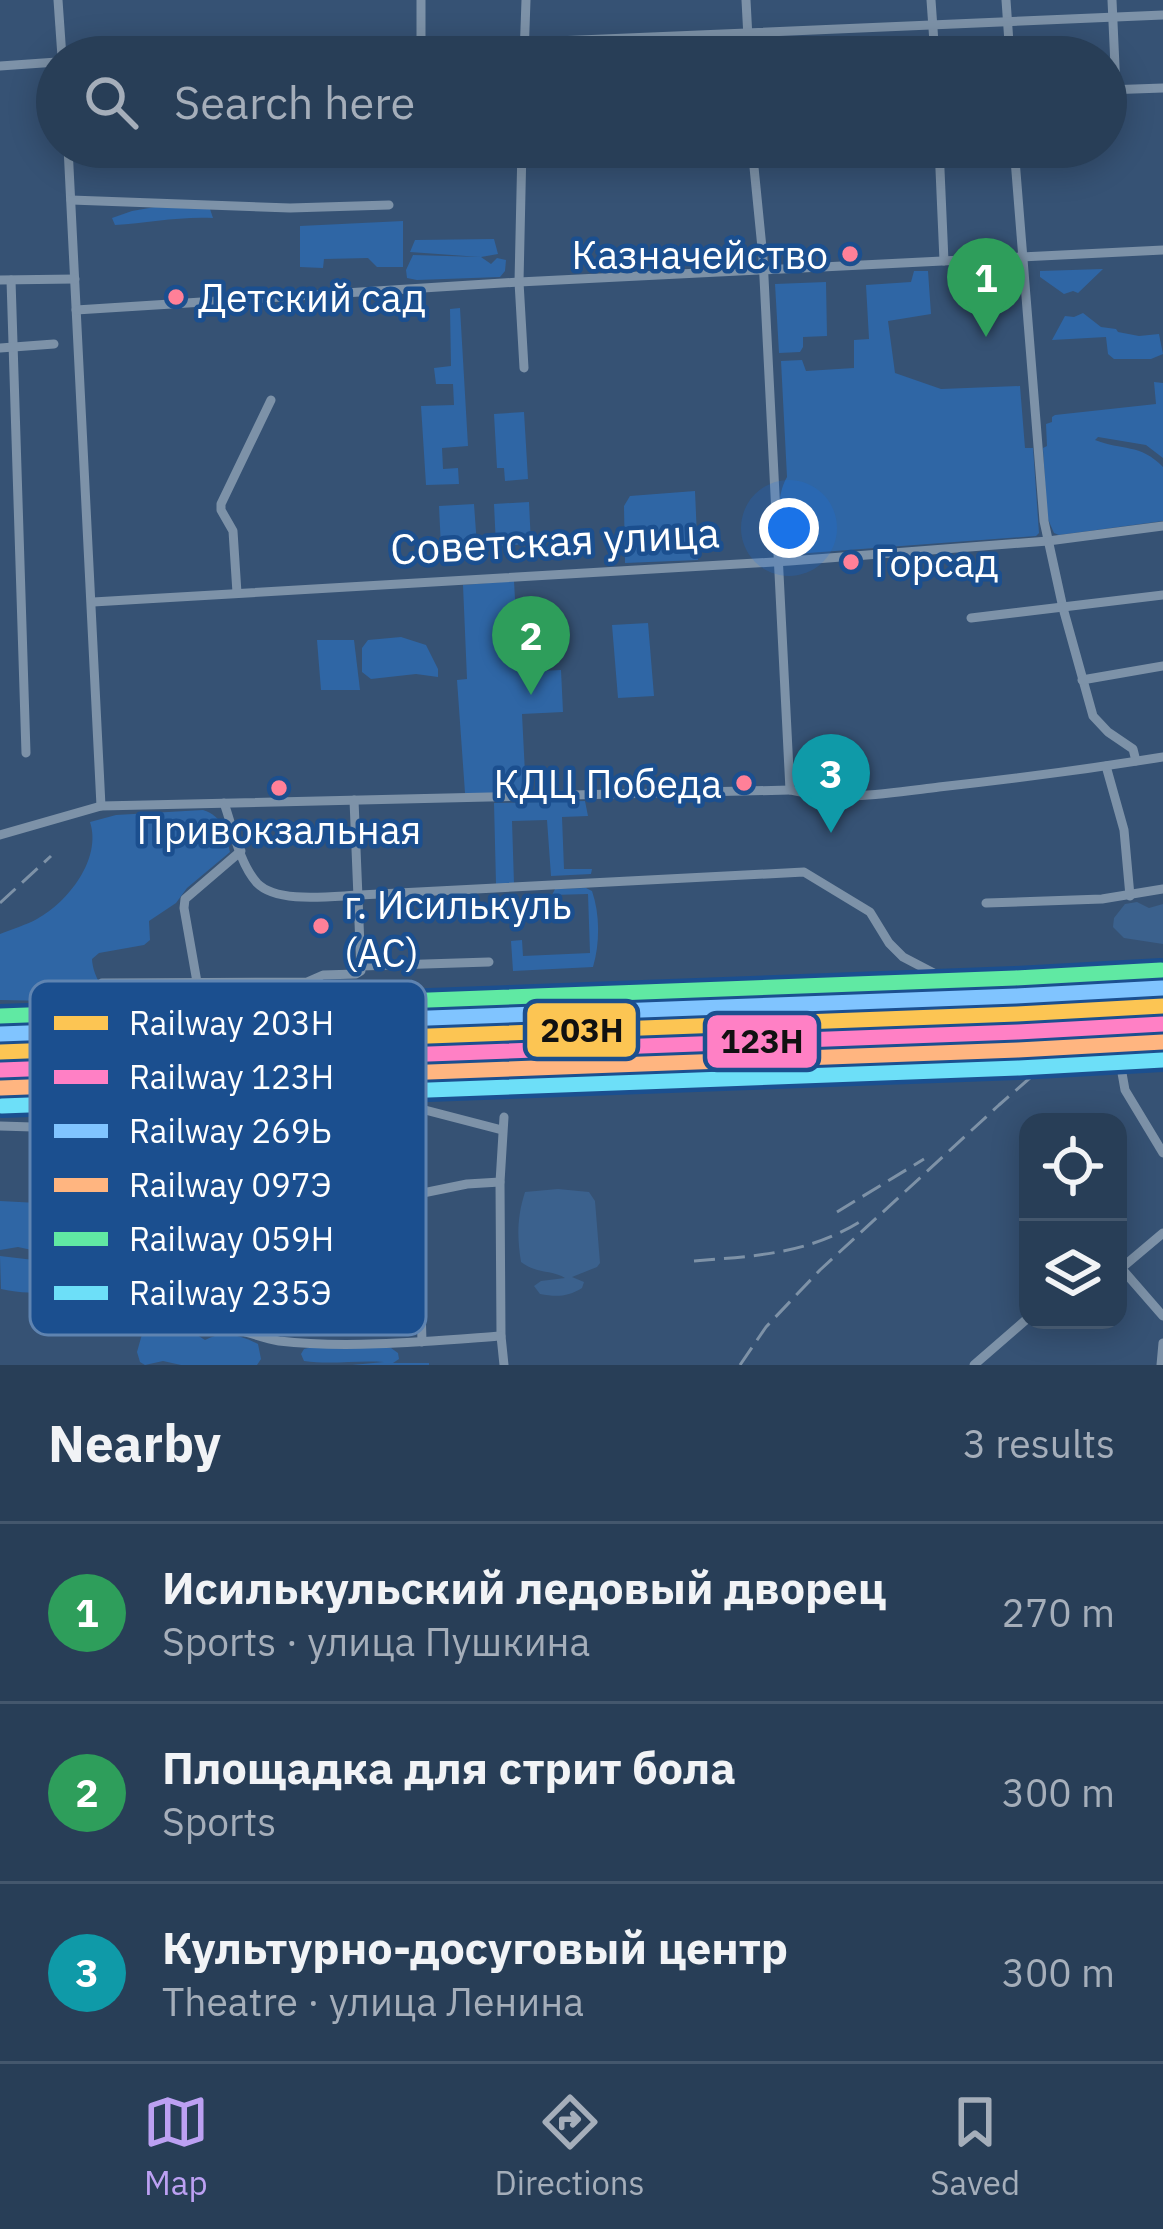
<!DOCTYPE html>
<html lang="en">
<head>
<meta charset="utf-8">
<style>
  :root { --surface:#283e57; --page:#30455d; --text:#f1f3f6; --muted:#a5aeba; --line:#44576d; --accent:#bca0f2 }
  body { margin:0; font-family:"IBM Plex Sans",sans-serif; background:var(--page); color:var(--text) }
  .controls { position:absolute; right:36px; bottom:36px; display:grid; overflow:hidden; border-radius:24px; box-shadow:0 6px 30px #0003 }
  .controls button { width:108px; height:108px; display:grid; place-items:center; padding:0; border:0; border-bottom:3px solid var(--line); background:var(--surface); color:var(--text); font:60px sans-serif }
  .you { position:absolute; left:789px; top:528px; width:42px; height:42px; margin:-30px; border:9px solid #fff; border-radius:50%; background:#1a73e8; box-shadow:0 0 0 18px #1a73e833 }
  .badge { display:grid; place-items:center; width:78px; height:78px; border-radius:50%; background:var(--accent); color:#fff; font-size:39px; font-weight:700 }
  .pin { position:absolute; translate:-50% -99px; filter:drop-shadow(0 3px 6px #0008) }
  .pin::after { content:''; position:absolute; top:63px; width:42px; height:36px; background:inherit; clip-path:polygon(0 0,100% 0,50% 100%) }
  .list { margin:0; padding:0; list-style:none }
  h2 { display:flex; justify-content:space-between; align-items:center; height:156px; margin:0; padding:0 48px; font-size:51px }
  h2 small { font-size:39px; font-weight:400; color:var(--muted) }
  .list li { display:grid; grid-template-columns:78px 1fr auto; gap:36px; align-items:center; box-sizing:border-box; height:180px; padding:0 48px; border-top:3px solid var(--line) }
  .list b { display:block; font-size:45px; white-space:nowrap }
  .list p { margin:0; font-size:39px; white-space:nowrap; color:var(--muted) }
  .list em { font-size:39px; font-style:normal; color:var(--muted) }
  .icon { flex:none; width:66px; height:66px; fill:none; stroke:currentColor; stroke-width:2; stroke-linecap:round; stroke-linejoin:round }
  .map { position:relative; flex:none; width:1163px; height:1365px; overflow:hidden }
  .search { position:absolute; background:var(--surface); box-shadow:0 6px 30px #0003; left:36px; right:36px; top:36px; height:132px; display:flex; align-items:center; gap:30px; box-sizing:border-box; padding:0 42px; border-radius:66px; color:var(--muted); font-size:45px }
  .sheet { height:696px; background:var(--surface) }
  nav { display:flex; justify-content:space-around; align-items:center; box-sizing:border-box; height:168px; border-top:3px solid var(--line); background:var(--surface); font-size:33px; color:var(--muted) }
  nav a { display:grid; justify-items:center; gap:6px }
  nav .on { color:var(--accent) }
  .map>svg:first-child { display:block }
  .green { fill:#2f66a5 }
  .water { fill:#3b618d }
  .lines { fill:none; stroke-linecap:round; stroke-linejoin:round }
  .minor { stroke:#7d92a8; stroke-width:9 }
  .rail { stroke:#7e92a7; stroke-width:3; stroke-dasharray:21 9; stroke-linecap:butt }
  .rail-1-casing { stroke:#1b4f8f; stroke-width:24 }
  .rail-2-casing { stroke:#1b4f8f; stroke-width:24 }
  .rail-3-casing { stroke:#1b4f8f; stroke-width:24 }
  .rail-4-casing { stroke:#1b4f8f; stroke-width:24 }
  .rail-5-casing { stroke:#1b4f8f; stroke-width:24 }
  .rail-6-casing { stroke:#1b4f8f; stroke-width:24 }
  .rail-1 { stroke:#fcc553; stroke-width:15 }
  .rail-2 { stroke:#ff80c5; stroke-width:15 }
  .rail-3 { stroke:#80c4ff; stroke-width:15 }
  .rail-4 { stroke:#ffb580; stroke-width:15 }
  .rail-5 { stroke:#60e9a3; stroke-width:15 }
  .rail-6 { stroke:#6ddff8; stroke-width:15 }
  .bus-dot { fill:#ff8098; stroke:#1b4f8f; stroke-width:4.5 }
  .labels { text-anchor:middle; stroke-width:9; stroke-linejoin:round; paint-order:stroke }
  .bus-label { font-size:39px; fill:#fff; stroke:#1b4f8f; text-anchor:start }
  .street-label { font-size:42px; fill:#fff; stroke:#1b4f8f }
  .key { fill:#1b4f8f; stroke:#5f84b1; stroke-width:3 }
  .key-label { font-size:33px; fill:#fff }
  .line-badge { stroke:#1b4f8f; stroke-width:4.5 }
  .pale-badge-label { font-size:33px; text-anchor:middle; font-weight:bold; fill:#111 }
</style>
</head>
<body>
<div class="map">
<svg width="1163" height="1365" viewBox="0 0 1163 1365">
  <rect width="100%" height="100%" fill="#365274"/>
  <g class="green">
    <path d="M155,207l55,2 3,9c-32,-2 -66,5 -98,7l-3,-7 20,-7z"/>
    <polygon points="403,221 403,267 377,267 368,258 324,259 323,268 300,267 300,226"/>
    <polygon points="494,239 498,254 481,257 491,264 497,258 506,260 505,271 500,277 417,280 407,278 406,270 413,255 480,257 410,252 415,240"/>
    <polygon points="1103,269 1078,293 1073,291 1064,294 1040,277 1040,271"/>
    <path d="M914,271h14l3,43 -43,7 7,52 46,16 79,-3 5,62h8l6,85 -3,3 -241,18c-4,-5 -9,-10 -12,-16 -7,-17 -5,-46 4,-61l-6,-116 21,-1 4,11 48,-3v-28l15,-1 -3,-54 45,-3z"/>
    <polygon points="826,282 827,336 803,337 803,347 800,352 779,353 775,284"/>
    <polygon points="460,308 468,446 442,448 443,469 458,468 459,484 426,485 421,406 454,405 453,384 436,384 434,368 451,366 450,309"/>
    <polygon points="1083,313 1101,327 1116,329 1118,332 1139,336 1159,334 1163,354 1151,359 1114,359 1108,354 1106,337 1052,340 1065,316 1074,317"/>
    <path d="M1154,382l9,1v75l-17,-13 -48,-8 -3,3c27,11 45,3 68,27v54l-104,14 -5,-2 -7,-16 -4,-69 4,-2 -1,-22 6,-2v-5l3,-2 101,-11z"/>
    <polygon points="524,412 528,479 505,481 504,468 497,468 494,414"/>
    <polygon points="695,491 698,560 625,563 624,506 630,496"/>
    <polygon points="529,502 531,544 496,546 494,504"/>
    <polygon points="474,504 477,546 441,548 439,506"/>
    <polygon points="514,581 519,672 561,670 563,712 522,714 526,793 465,793 457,680 467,679 463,585"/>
    <polygon points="648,623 654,696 618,698 612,625"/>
    <polygon points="401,637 426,645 438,669 438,677 416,674 371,679 362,672 362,648 368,640"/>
    <polygon points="317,640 354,640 360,690 321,690"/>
    <polygon points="585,801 588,816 562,817 564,869 592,869 591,874 551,876 547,820 512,821 514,884 496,884 494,803"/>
    <path d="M203,810c20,6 23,23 27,42l-43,36 -11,15 -27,18 1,19 -6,5 -45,8 -7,6c1,19 12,26 14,43l-106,-2v-66c12,-5 26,-9 37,-15 31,-17 65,-60 53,-97l26,-7z"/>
    <path d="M586,888l6,3c8,23 8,53 1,76l-80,4 -2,-30 11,-1 1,16 67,-3 -2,-59 -36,1 3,-6z"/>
    <polygon points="65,1196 75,1205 75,1211 57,1208 52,1225 58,1246 41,1252 18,1247 0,1250 0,1201 38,1203"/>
    <path d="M0,1256l59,7 3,17c-22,16 -35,14 -61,9z"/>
    <path d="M152,1324l34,4 19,12c19,-10 35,-5 53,4l3,15 -4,6h-76l-18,-4 -18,4 -5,-3 -3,-10 7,-25z"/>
    <path d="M317,1346l74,2 7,5 1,6 -6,4h36v2h-77l32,-3c-28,-2 -53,3 -80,-1l-3,-7 3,-5z"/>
  </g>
  <g class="water">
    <polygon points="1137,902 1149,908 1163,904 1163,944 1124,938 1113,927 1114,918 1125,904"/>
    <path d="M558,1189l31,3 6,9 5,62 -3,4 -25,10 12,5 -2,6c-14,9 -26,9 -42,6l-6,-8 7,-5 24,-3c-12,-8 -28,-4 -44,-16 -4,-25 -4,-45 4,-70z"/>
  </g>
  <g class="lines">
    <g class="minor">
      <polyline points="58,0 62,57"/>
      <polyline points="746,0 749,57"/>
      <polyline points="931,0 935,57"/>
      <polyline points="1006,0 1010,57"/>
      <polyline points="1112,0 1116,89"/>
      <polyline points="185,57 1163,15"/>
      <polyline points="421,57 421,0"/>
      <polyline points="524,57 526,0"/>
      <polyline points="0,66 57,62"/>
      <polyline points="1106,90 1163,88"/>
      <polyline points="68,147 101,806"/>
      <polyline points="421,147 421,157 681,147"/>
      <polyline points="522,147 519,282 524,368"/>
      <polyline points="752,147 763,258 790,790"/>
      <polyline points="939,147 944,261"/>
      <polyline points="1014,147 1044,521 1063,608 1093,716 1108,732 1133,749 1136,761"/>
      <polyline points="71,200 290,208 389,205"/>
      <polyline points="0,280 75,279"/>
      <polyline points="11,280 26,753"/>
      <polyline points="76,310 519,282 1163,250"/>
      <polyline points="0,348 54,344"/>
      <polyline points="237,593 233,531 221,510 221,504 271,400"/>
      <polyline points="93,602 790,561 1048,541 1163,526"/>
      <polyline points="971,618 1163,595"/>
      <polyline points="1082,680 1163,666"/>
      <polyline points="1106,766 1124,830 1130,896"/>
      <path d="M224,803c9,25 15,60 33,80 20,21 75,13 103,12l444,-23 66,40 19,31 14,14 44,23"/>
      <path d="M0,835l101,-29 689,-16c49,12 100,3 149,-3 75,-8 150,-18 224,-30"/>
      <polyline points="986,903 1102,899 1163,889"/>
      <polyline points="361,966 489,962"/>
      <polyline points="197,982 184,908 185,899 241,851"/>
      <polyline points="102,983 307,982 323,975 356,974 361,971 354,800"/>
      <path d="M1163,1049c-18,2 -33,6 -41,24l3,17 38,63"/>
      <polyline points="504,1117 500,1182 501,1336 504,1365"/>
      <polyline points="0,1126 33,1127 63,1121 147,1118 425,1110 502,1130"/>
      <polyline points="418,1194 422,1342"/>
      <polyline points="239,1232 317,1229"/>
      <polyline points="317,1262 316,1211 321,1200 333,1195 418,1194 467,1184 500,1182"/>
      <polyline points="1122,1269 1163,1316"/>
      <polyline points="1118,1271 1163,1233"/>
      <path d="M70,1313c52,2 104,5 156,14 18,3 35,11 53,14 69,8 153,0 222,-5"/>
      <polyline points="974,1365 1028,1318"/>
      <polyline points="1161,1365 1163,1343"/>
    </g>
    <g class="rail">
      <polyline points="0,903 51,856"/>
      <polyline points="805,1006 901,1003"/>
      <polyline points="1039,1006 1163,997"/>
      <polyline points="888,1009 973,997 1061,989"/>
      <polyline points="0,1014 49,1012"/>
      <polyline points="539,1026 635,998 676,998 770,1009 822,1010"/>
      <polyline points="66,1037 189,1031"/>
      <polyline points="0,1057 1001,1020"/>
      <polyline points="0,1085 880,1052 1003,1035 1163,1029"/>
      <polyline points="837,1212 924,1159"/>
      <path d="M694,1261c62,-5 114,-7 167,-40"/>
      <polyline points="740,1365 766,1327 820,1270 999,1105 1031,1077 1055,1063 1089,1049 1112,1044"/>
    </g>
    <defs>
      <polyline id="rail-1" points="0,1052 1017,1014 1163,1006"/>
      <polyline id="rail-2" points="1,1070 1018,1032 1163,1024"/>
      <polyline id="rail-3" points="0,1034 1016,996 1162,988"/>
      <polyline id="rail-4" points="1,1088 1018,1050 1163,1042"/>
      <polyline id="rail-5" points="0,1016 1015,978 1161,970"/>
      <polyline id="rail-6" points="2,1106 1019,1068 1163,1060"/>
    </defs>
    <use href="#rail-1" class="rail-1-casing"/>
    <use href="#rail-2" class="rail-2-casing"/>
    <use href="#rail-3" class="rail-3-casing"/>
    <use href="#rail-4" class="rail-4-casing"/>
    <use href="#rail-5" class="rail-5-casing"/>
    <use href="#rail-6" class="rail-6-casing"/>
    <use href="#rail-1" class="rail-1"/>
    <use href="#rail-2" class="rail-2"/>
    <use href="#rail-3" class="rail-3"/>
    <use href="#rail-4" class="rail-4"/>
    <use href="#rail-5" class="rail-5"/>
    <use href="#rail-6" class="rail-6"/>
  </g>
  <g class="bus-dot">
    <circle cx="850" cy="254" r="10"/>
    <circle cx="176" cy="297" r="10"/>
    <circle cx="851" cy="562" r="10"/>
    <circle cx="744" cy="783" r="10"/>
    <circle cx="279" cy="788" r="10"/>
    <circle cx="321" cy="926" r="10"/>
  </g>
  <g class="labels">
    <g class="bus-label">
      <text x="828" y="269" text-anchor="end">Казначейство</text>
      <text x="198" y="312">Детский сад</text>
      <text x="874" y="577">Горсад</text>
      <text x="722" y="798" text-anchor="end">КДЦ Победа</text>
      <text x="279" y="844" text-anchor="middle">Привокзальная</text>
      <text x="344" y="919">г. Исилькуль<tspan x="344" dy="48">(АС)</tspan></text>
    </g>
    <g class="street-label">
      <text transform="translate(555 541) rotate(-3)" y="15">Советская улица</text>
    </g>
  </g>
  <rect x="30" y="981" width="396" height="354" rx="18" class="key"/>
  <rect x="54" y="1016" width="54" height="14" fill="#fcc553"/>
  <rect x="54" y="1070" width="54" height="14" fill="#ff80c5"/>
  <rect x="54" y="1124" width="54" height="14" fill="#80c4ff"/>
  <rect x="54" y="1178" width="54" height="14" fill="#ffb580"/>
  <rect x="54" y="1232" width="54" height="14" fill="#60e9a3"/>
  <rect x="54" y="1286" width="54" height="14" fill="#6ddff8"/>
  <g class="key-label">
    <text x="129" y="1035">Railway 203Н</text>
    <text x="129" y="1089">Railway 123Н</text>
    <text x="129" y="1143">Railway 269Ь</text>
    <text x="129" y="1197">Railway 097Э</text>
    <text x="129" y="1251">Railway 059Н</text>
    <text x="129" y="1305">Railway 235Э</text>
  </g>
  <g class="line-badge">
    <rect x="525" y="1001" width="113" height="58" rx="12" fill="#fcc553"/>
    <rect x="705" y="1013" width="114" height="57" rx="12" fill="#ff80c5"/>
  </g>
  <g class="pale-badge-label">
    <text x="582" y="1042">203Н</text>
    <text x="762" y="1053">123Н</text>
  </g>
</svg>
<div class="controls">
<button><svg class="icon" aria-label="locate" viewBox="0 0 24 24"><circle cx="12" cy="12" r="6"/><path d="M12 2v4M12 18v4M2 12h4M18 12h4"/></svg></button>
<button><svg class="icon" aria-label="layers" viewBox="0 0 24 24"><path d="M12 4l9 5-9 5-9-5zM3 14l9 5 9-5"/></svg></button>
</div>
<div class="you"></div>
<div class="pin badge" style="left:986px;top:337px;background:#2e9e5b">1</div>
<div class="pin badge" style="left:531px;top:695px;background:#2e9e5b">2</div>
<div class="pin badge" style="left:831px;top:833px;background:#0f9aa8">3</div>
<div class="search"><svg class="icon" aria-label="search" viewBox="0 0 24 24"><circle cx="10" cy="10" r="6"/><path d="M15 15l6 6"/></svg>Search here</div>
</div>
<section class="sheet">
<h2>Nearby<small>3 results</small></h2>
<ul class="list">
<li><span class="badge" style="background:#2e9e5b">1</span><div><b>Исилькульский ледовый дворец</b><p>Sports · улица Пушкина</p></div><em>270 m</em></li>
<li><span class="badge" style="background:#2e9e5b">2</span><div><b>Площадка для стрит бола</b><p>Sports</p></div><em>300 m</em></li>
<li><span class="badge" style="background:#0f9aa8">3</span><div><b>Культурно-досуговый центр</b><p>Theatre · улица Ленина</p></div><em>300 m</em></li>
</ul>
</section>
<nav>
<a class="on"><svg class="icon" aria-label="map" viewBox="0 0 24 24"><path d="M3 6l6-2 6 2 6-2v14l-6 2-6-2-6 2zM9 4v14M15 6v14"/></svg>Map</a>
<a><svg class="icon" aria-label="directions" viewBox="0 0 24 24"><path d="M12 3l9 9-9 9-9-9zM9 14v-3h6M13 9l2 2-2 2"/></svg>Directions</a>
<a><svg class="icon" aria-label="saved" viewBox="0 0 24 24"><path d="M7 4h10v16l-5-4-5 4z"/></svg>Saved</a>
</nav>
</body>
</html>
